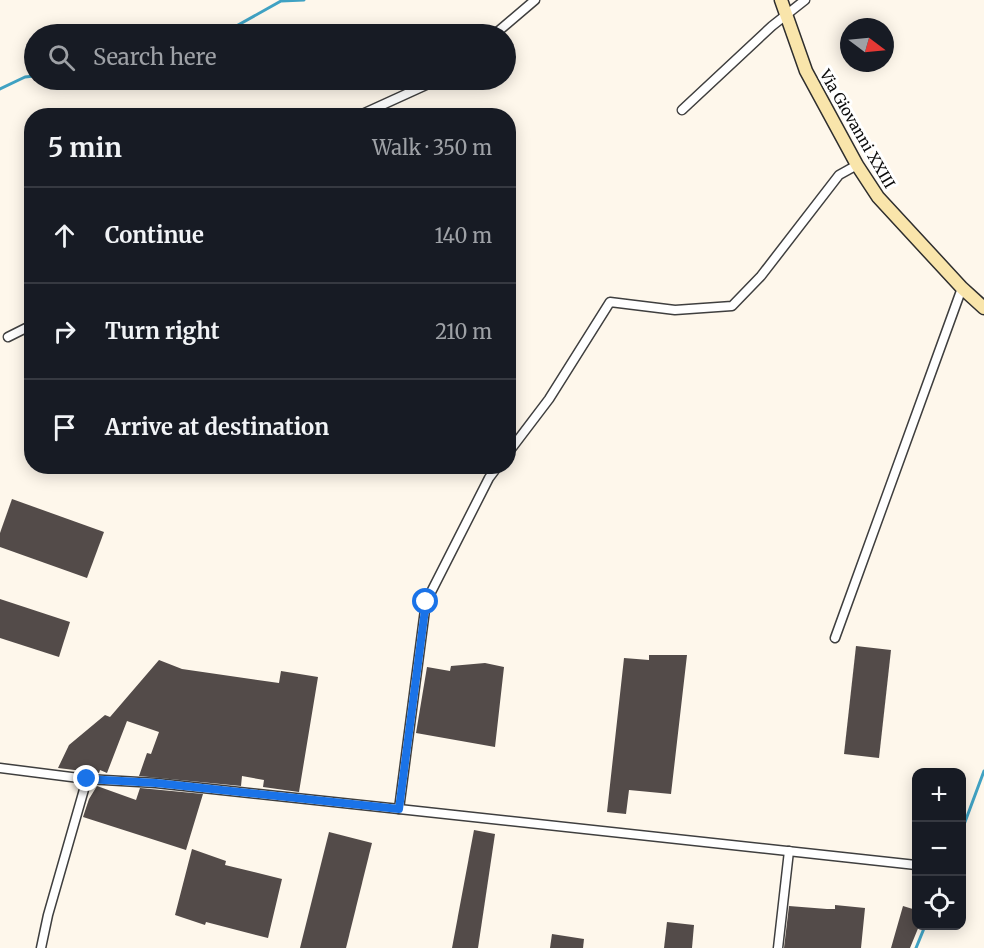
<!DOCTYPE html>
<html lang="en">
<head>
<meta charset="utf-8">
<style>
  :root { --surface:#171b24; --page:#20242c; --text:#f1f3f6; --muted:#9ea1a6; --line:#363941 }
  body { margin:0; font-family:Merriweather,serif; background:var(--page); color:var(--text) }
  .controls { position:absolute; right:18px; bottom:18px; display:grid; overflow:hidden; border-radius:12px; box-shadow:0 3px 15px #0003 }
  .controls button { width:54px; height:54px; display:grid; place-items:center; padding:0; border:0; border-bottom:2px solid var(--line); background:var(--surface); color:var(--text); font:30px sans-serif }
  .compass { position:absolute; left:840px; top:18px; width:54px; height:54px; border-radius:50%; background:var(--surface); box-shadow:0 3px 15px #0003; rotate:106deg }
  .stop { position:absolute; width:18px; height:18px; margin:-14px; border:4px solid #1a73e8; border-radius:50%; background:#fff }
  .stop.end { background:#1a73e8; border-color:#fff; box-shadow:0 2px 6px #0008 }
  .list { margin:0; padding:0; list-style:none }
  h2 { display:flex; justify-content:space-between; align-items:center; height:78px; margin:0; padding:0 24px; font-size:26px }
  h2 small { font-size:20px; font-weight:400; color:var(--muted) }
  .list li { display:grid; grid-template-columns:39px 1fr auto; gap:18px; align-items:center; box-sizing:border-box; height:96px; padding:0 24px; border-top:2px solid var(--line) }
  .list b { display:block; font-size:22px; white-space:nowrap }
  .list em { font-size:20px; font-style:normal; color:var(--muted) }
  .icon { flex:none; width:33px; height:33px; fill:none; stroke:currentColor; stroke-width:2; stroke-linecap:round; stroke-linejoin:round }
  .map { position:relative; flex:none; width:984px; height:948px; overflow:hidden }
  .search { position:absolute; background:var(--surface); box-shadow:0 3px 15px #0003; left:24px; top:24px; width:492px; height:66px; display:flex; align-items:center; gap:15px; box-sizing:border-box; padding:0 21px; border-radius:33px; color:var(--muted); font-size:22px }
  .panel { position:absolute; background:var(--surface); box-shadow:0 3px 15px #0003; left:24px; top:108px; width:492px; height:366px; border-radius:24px }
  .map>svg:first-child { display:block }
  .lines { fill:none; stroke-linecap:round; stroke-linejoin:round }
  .stream { stroke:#40a2c3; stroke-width:3 }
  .building { fill:#534b49 }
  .minor-casing { stroke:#3f3f3f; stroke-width:11 }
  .secondary-casing { stroke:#2e2e2e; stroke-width:15 }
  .minor { stroke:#fff; stroke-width:8 }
  .secondary { stroke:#f9e5ab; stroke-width:12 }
  .route { stroke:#1a73e8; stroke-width:8 }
  .labels { text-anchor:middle; stroke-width:6; stroke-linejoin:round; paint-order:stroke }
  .street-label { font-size:15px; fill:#0c0c0c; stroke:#fff }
</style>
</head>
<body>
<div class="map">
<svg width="984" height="948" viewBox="0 0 984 948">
  <rect width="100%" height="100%" fill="#fef7eb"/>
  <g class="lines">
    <g class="stream">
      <polyline points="222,34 281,1 304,0"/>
      <polyline points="0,89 25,77 34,76"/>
      <polyline points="962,830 984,771"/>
      <polyline points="916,948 925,926"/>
    </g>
  </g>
  <g class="building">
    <polygon points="12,499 104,532 87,578 0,547 0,533"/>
    <polygon points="0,599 70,622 59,657 0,638"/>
    <polygon points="856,646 891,650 879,758 844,754"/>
    <polygon points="649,655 687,655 671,794 629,790 626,814 607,812 624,658 649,660"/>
    <polygon points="159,660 182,669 279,683 281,671 318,677 299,792 263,787 264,780 242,776 241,786 139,776 147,753 151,754 159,732 127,721 107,773 100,770 99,773 58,768 69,745 105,715 110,717"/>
    <polygon points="485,663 504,667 495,747 416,733 427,667 450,671 451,666"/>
    <polygon points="97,786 136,800 140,788 203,794 186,850 83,817 89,799"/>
    <polygon points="474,830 495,834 478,948 452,948"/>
    <polygon points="329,832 372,843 346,948 300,948"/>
    <polygon points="192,849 226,861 225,865 282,879 268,938 206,922 205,925 175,915"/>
    <polygon points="835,905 865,908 861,948 784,948 789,906 827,909 835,909"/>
    <polygon points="903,906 916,910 916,926 919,926 910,948 891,948"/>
    <polygon points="667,922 694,925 692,948 664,948"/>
    <polygon points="552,934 584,939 583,948 550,948"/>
  </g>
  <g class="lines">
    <defs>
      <g id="minor">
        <polyline points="495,34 535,0"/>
        <polyline points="682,110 772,26 805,0"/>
        <polyline points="358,116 437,80"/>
        <polyline points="8,337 32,325"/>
        <polyline points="508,453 549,399 610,302 675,310 732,306 761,276 839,175 857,165"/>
        <polyline points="835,638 962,288"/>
        <polyline points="0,768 87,779"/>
        <polyline points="399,809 916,865"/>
        <polyline points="41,948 48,915 87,779 156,783 399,809 426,602 489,478 498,466"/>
        <polyline points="778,948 789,851"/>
      </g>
      <polyline id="secondary" points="781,0 806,71 857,165 878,197 962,288 984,308"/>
    </defs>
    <use href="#minor" class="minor-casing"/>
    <use href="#secondary" class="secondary-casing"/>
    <use href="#minor" class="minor"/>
    <use href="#secondary" class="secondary"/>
  </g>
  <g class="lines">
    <polyline class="route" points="87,779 156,783 399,809 426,602"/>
  </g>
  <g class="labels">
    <g class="street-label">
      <text transform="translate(857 129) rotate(60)" y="5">Via Giovanni XXIII</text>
    </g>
  </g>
</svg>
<div class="controls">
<button>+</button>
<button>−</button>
<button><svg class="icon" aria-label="locate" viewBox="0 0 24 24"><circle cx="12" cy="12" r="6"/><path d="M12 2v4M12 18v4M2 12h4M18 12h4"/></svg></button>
</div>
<svg class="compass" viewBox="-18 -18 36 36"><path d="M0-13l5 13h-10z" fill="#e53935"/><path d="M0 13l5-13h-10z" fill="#9ea1a6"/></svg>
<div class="stop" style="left:426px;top:602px"></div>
<div class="stop end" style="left:87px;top:779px"></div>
<div class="search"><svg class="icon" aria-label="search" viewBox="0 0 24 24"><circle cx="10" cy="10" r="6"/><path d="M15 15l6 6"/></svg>Search here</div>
<section class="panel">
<h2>5 min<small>Walk · 350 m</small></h2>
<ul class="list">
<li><svg class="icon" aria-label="ahead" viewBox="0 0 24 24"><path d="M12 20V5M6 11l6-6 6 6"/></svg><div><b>Continue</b></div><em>140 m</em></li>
<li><svg class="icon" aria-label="right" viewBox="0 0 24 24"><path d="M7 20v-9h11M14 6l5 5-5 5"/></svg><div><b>Turn right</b></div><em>210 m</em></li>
<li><svg class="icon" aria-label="arrive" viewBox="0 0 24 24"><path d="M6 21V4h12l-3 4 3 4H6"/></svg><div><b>Arrive at destination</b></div></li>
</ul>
</section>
</div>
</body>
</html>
